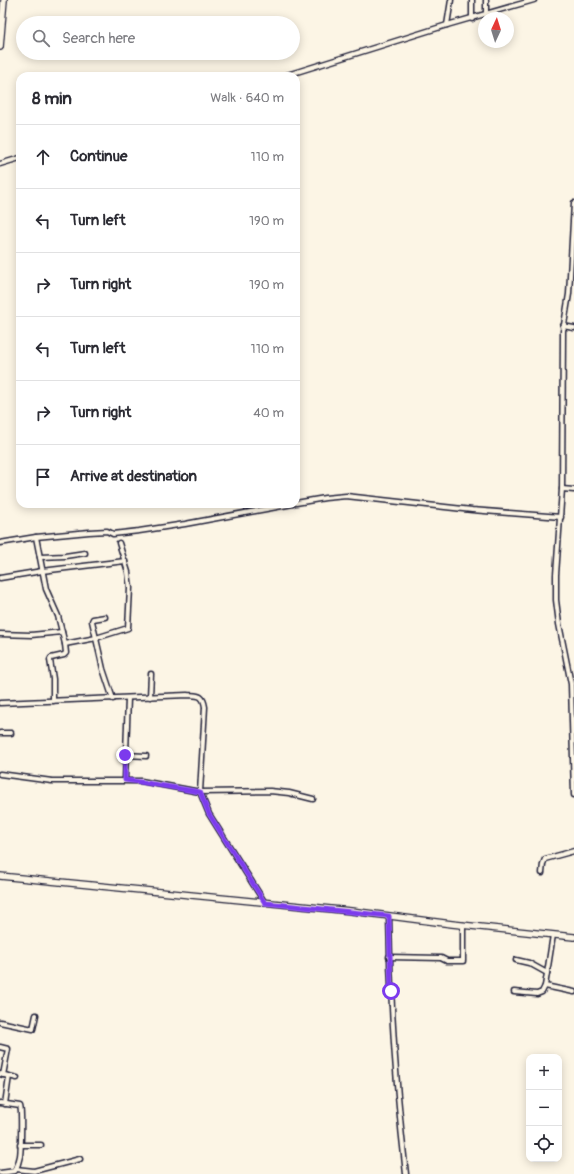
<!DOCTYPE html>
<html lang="en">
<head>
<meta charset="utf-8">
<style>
  :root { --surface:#fff; --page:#f2f2f3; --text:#2b2b33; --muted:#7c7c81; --line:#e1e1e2 }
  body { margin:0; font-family:Pangolin,sans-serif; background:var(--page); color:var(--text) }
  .controls { position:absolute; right:12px; bottom:12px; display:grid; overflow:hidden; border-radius:8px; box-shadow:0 2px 10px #0003 }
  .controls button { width:36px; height:36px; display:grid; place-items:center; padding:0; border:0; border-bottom:1px solid var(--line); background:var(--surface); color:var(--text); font:20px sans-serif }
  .compass { position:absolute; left:478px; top:12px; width:36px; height:36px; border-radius:50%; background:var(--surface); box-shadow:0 2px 10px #0003; rotate:4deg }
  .stop { position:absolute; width:12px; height:12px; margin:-9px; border:3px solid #7c3aed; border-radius:50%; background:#fff }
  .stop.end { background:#7c3aed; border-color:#fff; box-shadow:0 1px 4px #0008 }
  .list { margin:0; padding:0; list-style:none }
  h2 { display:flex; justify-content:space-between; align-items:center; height:52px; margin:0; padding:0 16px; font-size:17px }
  h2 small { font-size:13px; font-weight:400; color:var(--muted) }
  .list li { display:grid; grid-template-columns:26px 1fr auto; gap:12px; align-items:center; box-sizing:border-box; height:64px; padding:0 16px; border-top:1px solid var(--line) }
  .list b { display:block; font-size:15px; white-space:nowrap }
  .list em { font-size:13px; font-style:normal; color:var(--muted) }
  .icon { flex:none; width:22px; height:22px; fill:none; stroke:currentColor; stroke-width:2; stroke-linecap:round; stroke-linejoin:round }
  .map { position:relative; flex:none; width:574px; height:1174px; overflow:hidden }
  .search { position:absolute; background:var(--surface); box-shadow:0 2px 10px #0003; left:16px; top:16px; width:284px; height:44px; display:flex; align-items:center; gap:10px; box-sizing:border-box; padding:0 14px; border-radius:22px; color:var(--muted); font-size:15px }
  .panel { position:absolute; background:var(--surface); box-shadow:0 2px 10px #0003; left:16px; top:72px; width:284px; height:436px; border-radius:12px }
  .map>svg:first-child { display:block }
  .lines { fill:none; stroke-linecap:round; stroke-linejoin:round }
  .street-casing { stroke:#22223b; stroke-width:7 }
  .secondary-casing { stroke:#22223b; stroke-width:8 }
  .street { stroke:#fcf5e5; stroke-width:4 }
  .secondary { stroke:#fcf5e5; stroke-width:5.5 }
  .route { stroke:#7c3aed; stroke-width:5 }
</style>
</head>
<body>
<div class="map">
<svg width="574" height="1174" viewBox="0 0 574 1174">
  <rect width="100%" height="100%" fill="#fcf5e5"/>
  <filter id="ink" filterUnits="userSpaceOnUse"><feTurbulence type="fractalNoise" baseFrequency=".025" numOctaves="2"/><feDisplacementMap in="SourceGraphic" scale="8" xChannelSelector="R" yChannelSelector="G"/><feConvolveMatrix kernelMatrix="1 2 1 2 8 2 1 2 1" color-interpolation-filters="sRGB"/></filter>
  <g filter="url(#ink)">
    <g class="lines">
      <defs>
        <g id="street">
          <polyline points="486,15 486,0"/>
          <polyline points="472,19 472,0"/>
          <polyline points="447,25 451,0"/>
          <polyline points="284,76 447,25 534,0"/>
          <polyline points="0,164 20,158"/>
          <polyline points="574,203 569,294 563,331 562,489 556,575 556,600 559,624 571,684 574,795"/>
          <polyline points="563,326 574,328"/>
          <polyline points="562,489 574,490"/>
          <polyline points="296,503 325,498 346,496 472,510 561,517"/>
          <polyline points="36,537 46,589 58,616 65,644 66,653 64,655 51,658 50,660 53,679 53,701"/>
          <polyline points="0,543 36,537 89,532 107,531 113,534 139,531 185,524 293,504"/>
          <polyline points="40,557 65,556 85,553"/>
          <polyline points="0,578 42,571 125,561"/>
          <polyline points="105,617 93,619 92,621 103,669 113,699"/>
          <polyline points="0,634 31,635 62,632"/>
          <polyline points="65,644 96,638 128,628 130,588 128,572 119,543"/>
          <polyline points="150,697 151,674"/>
          <path d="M0,703l187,-8c11,1 16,-1 18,12l-5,85 9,22 56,89"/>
          <polyline points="0,733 11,733"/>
          <polyline points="125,755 146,756"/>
          <polyline points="0,774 52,781 141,781 200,792 270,791 289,793 313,799"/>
          <polyline points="125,780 128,698"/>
          <polyline points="542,873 543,864 545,859 574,851"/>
          <path d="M389,916c1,86 7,173 17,258"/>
          <polyline points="389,957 441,958 447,961 463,961 463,925"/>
          <polyline points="516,960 529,963 547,973"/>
          <polyline points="545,986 574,992"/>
          <polyline points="514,992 537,994 542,992 545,986 553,935"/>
          <polyline points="0,1022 33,1029 36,1015"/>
          <polyline points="0,1047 8,1049 3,1075"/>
          <polyline points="0,1074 17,1078"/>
          <path d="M0,1103l20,3c2,5 1,43 0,50 -1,5 -3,11 -5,15l-15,2"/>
          <polyline points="5,1104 9,1076"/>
          <polyline points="20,1145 41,1145"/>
          <polyline points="16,1169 34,1171 80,1159"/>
        </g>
        <g id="secondary">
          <polyline points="0,47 4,0"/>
          <polyline points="0,876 351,911 452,924 574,937"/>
        </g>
      </defs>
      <use href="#street" class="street-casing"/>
      <use href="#secondary" class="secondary-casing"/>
      <use href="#street" class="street"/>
      <use href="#secondary" class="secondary"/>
    </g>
  </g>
  <g class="lines" filter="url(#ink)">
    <polyline class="route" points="125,755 125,780 140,782 200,792 209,814 265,903 389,916 391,991"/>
  </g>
</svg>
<div class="controls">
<button>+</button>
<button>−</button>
<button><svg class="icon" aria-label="locate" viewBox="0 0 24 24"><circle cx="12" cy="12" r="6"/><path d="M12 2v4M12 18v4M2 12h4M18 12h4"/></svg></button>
</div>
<svg class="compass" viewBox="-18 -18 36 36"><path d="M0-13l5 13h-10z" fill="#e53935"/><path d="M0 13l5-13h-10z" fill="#7c7c81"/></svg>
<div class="stop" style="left:391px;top:991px"></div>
<div class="stop end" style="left:125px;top:755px"></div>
<div class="search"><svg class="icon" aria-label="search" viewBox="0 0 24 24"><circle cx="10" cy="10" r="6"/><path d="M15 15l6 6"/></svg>Search here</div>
<section class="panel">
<h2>8 min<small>Walk · 640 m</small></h2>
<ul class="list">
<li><svg class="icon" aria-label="ahead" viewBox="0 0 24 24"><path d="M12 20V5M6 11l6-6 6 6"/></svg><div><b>Continue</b></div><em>110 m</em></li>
<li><svg class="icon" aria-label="left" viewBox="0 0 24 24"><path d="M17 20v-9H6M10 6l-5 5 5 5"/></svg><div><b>Turn left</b></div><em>190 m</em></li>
<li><svg class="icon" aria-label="right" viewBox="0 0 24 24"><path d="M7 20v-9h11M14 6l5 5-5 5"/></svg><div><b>Turn right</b></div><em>190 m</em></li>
<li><svg class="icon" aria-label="left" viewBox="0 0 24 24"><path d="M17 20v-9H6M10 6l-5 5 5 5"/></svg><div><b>Turn left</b></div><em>110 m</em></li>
<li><svg class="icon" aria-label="right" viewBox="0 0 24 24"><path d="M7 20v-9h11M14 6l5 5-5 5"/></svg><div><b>Turn right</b></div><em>40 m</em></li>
<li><svg class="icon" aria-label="arrive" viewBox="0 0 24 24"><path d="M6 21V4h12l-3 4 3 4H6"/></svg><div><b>Arrive at destination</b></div></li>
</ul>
</section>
</div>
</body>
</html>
